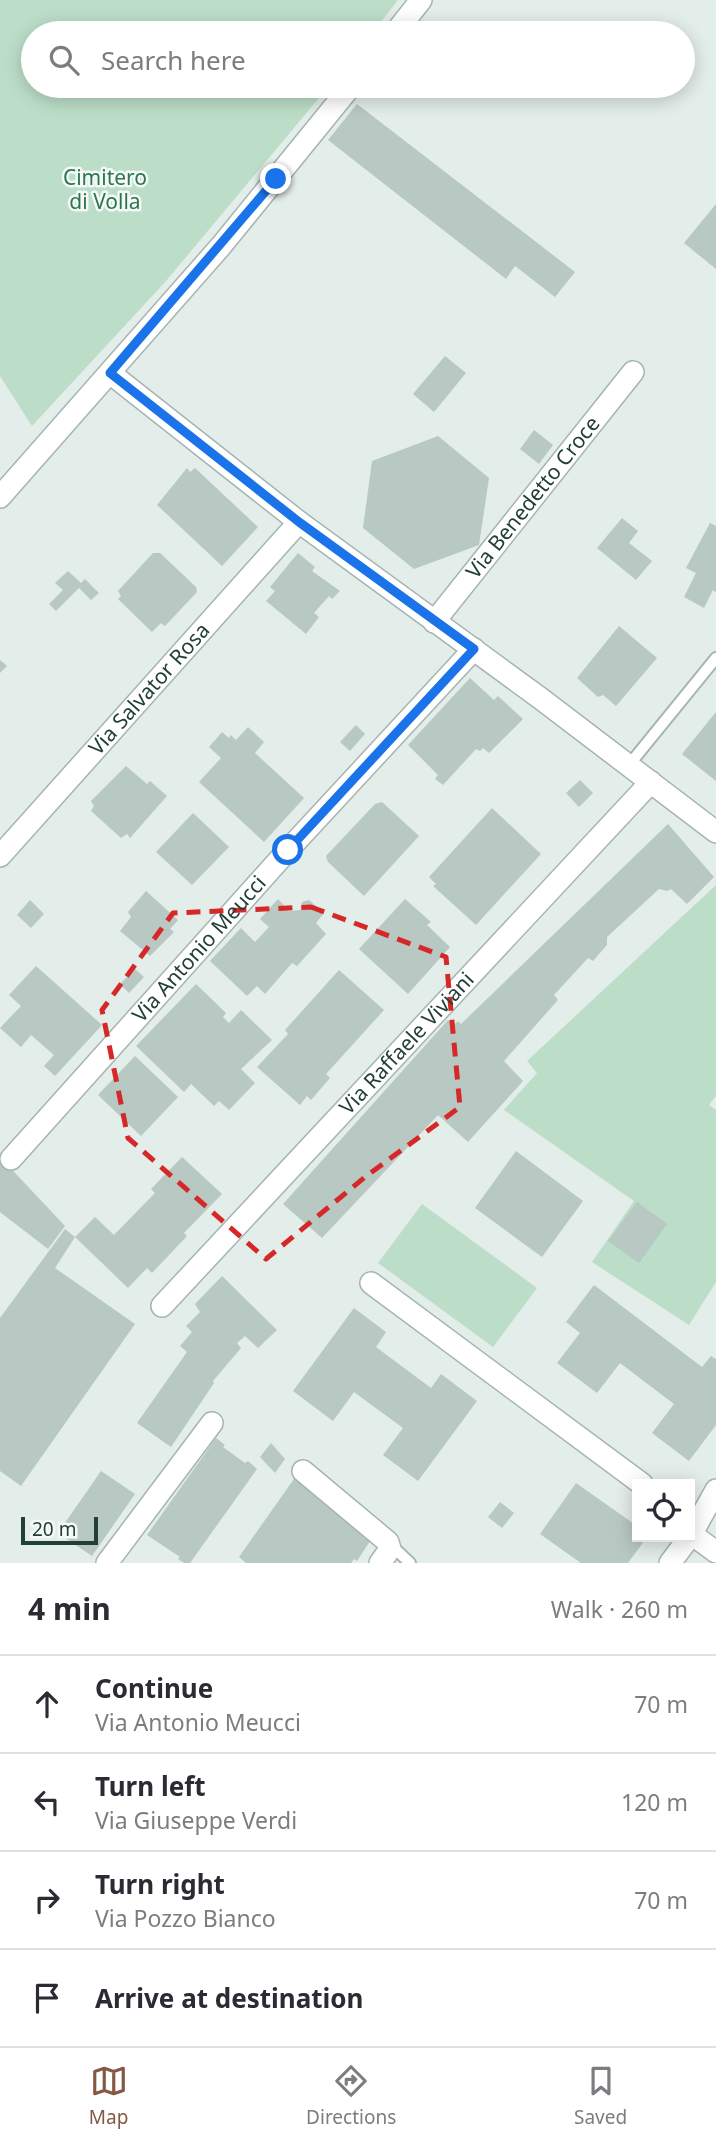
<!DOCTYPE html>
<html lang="en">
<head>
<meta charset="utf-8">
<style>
  :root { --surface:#fff; --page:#f7f7f7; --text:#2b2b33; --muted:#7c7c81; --line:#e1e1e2; --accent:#855745 }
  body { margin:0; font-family:"Noto Sans",sans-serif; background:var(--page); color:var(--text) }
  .controls { position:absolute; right:21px; bottom:21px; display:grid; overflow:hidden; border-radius:0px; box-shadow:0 4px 18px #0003 }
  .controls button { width:63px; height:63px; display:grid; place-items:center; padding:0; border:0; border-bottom:2px solid var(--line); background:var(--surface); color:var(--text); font:35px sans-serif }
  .scale { position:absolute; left:21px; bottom:18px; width:77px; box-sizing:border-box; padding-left:7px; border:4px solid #233f39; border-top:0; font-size:19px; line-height:24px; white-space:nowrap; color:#233f39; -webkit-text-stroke:5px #f4f9f7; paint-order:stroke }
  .stop { position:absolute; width:21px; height:21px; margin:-16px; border:5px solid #1a73e8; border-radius:50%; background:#fff }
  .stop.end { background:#1a73e8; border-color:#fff; box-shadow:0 2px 7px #0008 }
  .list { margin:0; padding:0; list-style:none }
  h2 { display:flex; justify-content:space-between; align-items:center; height:91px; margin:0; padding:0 28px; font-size:30px }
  h2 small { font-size:23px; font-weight:400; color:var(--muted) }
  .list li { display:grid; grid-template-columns:46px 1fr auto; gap:21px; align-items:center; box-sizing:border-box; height:98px; padding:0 28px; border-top:2px solid var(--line) }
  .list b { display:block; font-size:26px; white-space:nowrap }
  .list p { margin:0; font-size:23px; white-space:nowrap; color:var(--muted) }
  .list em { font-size:23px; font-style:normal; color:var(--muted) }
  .icon { flex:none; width:38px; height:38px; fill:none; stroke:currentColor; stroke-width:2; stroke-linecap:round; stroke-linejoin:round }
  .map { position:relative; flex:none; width:716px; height:1563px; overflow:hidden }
  .search { position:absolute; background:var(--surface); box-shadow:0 4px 18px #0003; left:21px; right:21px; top:21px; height:77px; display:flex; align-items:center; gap:18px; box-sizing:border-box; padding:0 24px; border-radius:38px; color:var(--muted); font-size:26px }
  .sheet { height:483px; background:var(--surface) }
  nav { display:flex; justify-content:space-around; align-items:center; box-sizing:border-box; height:98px; border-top:2px solid var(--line); background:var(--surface); font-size:19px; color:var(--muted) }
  nav a { display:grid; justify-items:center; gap:4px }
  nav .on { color:var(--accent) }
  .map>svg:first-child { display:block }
  .green { fill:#bcdec8 }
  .building { fill:#b8c8c3 }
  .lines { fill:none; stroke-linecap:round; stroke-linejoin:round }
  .lane-casing { stroke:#a6b5b1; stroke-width:14 }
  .street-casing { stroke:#a6b5b1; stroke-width:24 }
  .lane { stroke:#fff; stroke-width:10 }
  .street { stroke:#fff; stroke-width:21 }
  .route { stroke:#1a73e8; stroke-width:9 }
  .marked { fill:none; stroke:#d62828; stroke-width:5; stroke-dasharray:14 9; stroke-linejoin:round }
  .labels { text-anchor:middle; stroke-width:5; stroke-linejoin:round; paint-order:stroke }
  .park-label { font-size:21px; fill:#2c764f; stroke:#f4f9f7 }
  .street-label { font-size:21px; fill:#233f39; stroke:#f4f9f7 }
</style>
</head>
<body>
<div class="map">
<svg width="716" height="1563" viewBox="0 0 716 1563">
  <rect width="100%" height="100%" fill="#e3ede9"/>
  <g class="green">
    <polygon points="0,0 398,0 372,33 33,33 33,86 329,86 166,281 32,426 0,376"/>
    <polygon points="716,885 716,1096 709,1105 716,1110 716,1282 689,1325 592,1262 634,1201 504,1110 537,1073 527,1061"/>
    <polygon points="422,1204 537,1288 493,1347 378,1263"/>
  </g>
  <g class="building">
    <polygon points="376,86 395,86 388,95"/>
    <polygon points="357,104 575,272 555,297 515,266 506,279 328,140"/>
    <polygon points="716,204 716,269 684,243"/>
    <polygon points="445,356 466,373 434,412 413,394"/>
    <polygon points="534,430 553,445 539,464 520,449"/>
    <polygon points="438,436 489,478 479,545 414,569 363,528 372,461"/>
    <polygon points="187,468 190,472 195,468 258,527 222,566 157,505"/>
    <polygon points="622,518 638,531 629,543 652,561 636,580 597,548"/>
    <polygon points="710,523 716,526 716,592 713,590 704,608 684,597 696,573 686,568"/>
    <polygon points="153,553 160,553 196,587 197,592 165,626 161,623 152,632 118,599 121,596 118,591"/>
    <polygon points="298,553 315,567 312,571 340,591 332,599 329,596 314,613 319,617 306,634 266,601 275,591 270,587"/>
    <polygon points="68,571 81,583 85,579 99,593 91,600 79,588 56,611 49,604 63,590 55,583"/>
    <polygon points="619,626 657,658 616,706 603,695 598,697 577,678"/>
    <polygon points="0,660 7,666 0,673"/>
    <polygon points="470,678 494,700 498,696 523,719 489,753 483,748 480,751 476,749 443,785 435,779 438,775 408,745"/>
    <polygon points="716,712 716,781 682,754"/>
    <polygon points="356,725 365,734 350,751 340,742"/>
    <polygon points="248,727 264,742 255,753 304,798 264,842 199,782 221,758 209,747 222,732 229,738 231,735 236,740"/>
    <polygon points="126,766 147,784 150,781 167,796 130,838 127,834 121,838 91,811 94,806 91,801"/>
    <polygon points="580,780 593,793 579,807 566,793"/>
    <polygon points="382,802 419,836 364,896 328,862 326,856 375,804"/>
    <polygon points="492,808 541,854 476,925 433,886 436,884 429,877"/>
    <polygon points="193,813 229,847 192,885 156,852"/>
    <polygon points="668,824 714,877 687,904 671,889 667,891 659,889 607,937 607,945 593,961 588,958 554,995 558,1000 504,1061 523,1081 468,1142 438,1115 322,1238 283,1204 448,1020 453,1026 458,1021 461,1024"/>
    <polygon points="146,891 178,920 170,929 174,932 150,956 120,931 131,917 128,912"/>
    <polygon points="278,899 289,911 301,910 302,902 309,900 324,913 316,923 326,934 297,966 292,963 265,994 257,986 247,996 210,961 241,928 255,942 269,927 260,919"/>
    <polygon points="405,899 431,922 427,925 450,947 408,994 359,949"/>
    <polygon points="30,900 44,914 31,928 17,915"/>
    <polygon points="36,966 102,1025 55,1076 44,1066 54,1055 31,1035 21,1047 0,1028 21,1006 9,995"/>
    <polygon points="135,969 144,977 129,993 120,984"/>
    <polygon points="339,970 384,1010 326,1074 330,1078 311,1100 307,1096 300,1105 257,1067 288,1034 285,1030"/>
    <polygon points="196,984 226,1013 223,1017 229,1023 241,1010 272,1040 241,1069 255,1083 229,1110 219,1101 214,1106 191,1084 184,1092 136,1046"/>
    <polygon points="135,1056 178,1097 141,1136 98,1095"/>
    <polygon points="516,1151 583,1201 542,1257 475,1208"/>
    <polygon points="0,1157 65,1226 48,1249 0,1212"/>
    <polygon points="182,1157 222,1194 184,1233 187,1236 152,1273 147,1268 128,1288 75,1237 55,1268 135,1324 21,1486 0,1471 0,1318 65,1229 75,1237 95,1217 114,1235 155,1193 151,1189"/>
    <polygon points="637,1202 667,1224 639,1263 608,1241"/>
    <polygon points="222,1276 277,1330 258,1348 245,1336 237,1343 241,1348 213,1381 214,1383 171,1447 137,1423 187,1352 180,1346 192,1332 186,1326 200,1312 195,1304"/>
    <polygon points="594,1285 702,1367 711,1356 716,1359 716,1425 689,1461 652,1433 674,1404 620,1363 597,1393 557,1363 580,1333 566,1322"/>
    <polygon points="354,1308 386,1332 376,1347 431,1388 441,1374 477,1401 418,1481 383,1455 403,1428 354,1392 333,1421 293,1391"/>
    <polygon points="216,1438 225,1445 223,1447 245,1463 248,1461 257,1469 190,1563 184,1563 178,1559 180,1557 147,1535"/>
    <polygon points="271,1443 285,1459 275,1473 260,1457"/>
    <polygon points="101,1471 135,1494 92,1556 58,1533"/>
    <polygon points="296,1476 374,1535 357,1561 354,1559 351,1563 246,1563 239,1557"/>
    <polygon points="576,1483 637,1526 637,1537 647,1537 628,1563 581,1563 540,1534"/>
    <polygon points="500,1502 514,1513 502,1528 488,1517"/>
  </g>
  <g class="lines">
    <defs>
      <g id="lane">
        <polyline points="629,765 716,658"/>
        <polyline points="391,1545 410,1563"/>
      </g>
      <g id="street">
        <polyline points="395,33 421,0"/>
        <polyline points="110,373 299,522 540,698 716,832"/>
        <polyline points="0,497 221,246 351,86"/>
        <path id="s1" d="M434,622l199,-250"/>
        <path id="s2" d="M0,856l299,-334"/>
        <path id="s3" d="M11,1159l277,-309 186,-201"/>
        <polyline points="371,1283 642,1484"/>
        <path id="s4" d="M162,1306l489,-524"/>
        <polyline points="303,1471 388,1542 390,1549 380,1563"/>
        <polyline points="690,1533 716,1552"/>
        <polyline points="107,1563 212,1423"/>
        <polyline points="670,1563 691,1535 716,1490"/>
      </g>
    </defs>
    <use href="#lane" class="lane-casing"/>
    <use href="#street" class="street-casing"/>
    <use href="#lane" class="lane"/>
    <use href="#street" class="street"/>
  </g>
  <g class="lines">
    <polyline class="route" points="276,179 110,373 299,522 474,649 288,850"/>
  </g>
  <path class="marked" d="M311,907l135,50 14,150 -95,70 -99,82 -138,-121 -26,-128 71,-97z"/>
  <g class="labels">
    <g class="park-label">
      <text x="105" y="185">Cimitero<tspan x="105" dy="24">di Volla</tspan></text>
    </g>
    <g class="street-label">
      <text dy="7" stroke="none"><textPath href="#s1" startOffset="159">Via Benedetto Croce</textPath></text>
      <text dy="7" stroke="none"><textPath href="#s2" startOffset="224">Via Salvator Rosa</textPath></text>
      <text dy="7" stroke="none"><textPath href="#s3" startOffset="282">Via Antonio Meucci</textPath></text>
      <text dy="7" stroke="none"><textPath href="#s4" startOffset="359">Via Raffaele Viviani</textPath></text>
    </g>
  </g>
</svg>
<div class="controls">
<button><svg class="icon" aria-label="locate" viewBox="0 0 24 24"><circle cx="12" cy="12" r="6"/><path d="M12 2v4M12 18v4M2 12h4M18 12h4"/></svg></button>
</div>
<div class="scale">20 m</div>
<div class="stop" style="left:288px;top:850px"></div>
<div class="stop end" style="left:276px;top:179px"></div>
<div class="search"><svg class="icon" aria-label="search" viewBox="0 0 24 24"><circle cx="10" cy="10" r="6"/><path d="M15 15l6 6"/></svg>Search here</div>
</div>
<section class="sheet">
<h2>4 min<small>Walk · 260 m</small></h2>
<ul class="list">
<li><svg class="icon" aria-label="ahead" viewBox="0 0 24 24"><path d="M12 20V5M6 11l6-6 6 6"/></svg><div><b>Continue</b><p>Via Antonio Meucci</p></div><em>70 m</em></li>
<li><svg class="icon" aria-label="left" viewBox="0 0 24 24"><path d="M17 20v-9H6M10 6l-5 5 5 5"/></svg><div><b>Turn left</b><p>Via Giuseppe Verdi</p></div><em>120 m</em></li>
<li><svg class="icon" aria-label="right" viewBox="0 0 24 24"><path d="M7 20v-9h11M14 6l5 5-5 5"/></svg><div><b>Turn right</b><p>Via Pozzo Bianco</p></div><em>70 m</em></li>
<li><svg class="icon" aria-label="arrive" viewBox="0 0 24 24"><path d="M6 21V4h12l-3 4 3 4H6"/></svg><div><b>Arrive at destination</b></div></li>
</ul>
</section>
<nav>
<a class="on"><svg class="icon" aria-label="map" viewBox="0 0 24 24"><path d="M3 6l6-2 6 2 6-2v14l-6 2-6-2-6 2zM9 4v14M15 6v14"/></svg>Map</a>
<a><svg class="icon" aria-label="directions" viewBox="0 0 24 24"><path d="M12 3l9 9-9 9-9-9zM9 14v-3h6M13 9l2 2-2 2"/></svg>Directions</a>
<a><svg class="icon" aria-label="saved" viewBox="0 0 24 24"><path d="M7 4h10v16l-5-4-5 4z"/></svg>Saved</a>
</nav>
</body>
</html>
